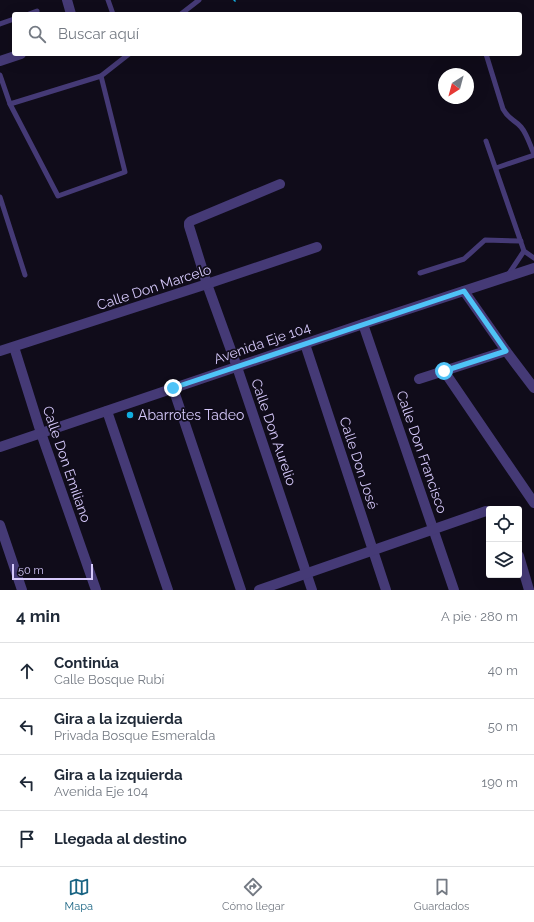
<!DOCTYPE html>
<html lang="es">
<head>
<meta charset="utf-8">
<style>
  :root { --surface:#fff; --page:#f2f2f3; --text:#1f2937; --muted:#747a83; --line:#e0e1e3; --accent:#196483 }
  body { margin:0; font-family:Raleway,sans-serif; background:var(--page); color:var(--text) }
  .controls { position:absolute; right:12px; bottom:12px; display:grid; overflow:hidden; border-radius:4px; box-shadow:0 4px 16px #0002 }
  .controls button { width:36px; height:36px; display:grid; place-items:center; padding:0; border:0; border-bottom:1px solid var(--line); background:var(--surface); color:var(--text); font:20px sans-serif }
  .compass { position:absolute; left:438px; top:68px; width:36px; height:36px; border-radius:50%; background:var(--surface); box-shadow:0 4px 16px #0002; rotate:216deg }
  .scale { position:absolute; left:12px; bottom:10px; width:81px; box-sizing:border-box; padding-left:4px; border:2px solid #d6c9fb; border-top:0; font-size:11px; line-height:14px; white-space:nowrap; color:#d6c9fb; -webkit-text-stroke:3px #100c1a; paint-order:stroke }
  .stop { position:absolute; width:12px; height:12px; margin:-9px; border:3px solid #4fc3f7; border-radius:50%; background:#fff }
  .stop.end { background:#4fc3f7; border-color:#fff; box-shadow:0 1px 4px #0008 }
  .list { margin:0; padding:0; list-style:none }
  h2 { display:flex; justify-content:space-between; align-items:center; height:52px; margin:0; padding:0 16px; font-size:17px }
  h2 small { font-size:13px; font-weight:400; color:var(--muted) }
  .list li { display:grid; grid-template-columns:26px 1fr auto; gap:12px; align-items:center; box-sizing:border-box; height:56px; padding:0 16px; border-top:1px solid var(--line) }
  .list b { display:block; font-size:15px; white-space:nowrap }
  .list p { margin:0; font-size:13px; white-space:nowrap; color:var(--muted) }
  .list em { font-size:13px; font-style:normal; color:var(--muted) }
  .icon { flex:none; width:22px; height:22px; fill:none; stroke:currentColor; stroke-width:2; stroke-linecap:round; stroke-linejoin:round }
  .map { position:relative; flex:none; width:534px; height:590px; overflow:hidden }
  .search { position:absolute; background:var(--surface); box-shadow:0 4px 16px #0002; left:12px; right:12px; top:12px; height:44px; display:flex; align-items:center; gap:10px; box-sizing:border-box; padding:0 14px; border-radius:4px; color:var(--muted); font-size:15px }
  .sheet { height:276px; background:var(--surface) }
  nav { display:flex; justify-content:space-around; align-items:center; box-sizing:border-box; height:56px; border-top:1px solid var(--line); background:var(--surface); font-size:11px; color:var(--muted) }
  nav a { display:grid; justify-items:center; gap:2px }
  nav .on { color:var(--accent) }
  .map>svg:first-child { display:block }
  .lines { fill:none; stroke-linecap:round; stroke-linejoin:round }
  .lane { stroke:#453a76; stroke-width:5 }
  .street { stroke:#453a76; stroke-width:10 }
  .rail { stroke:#11addf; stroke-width:3; stroke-dasharray:6 5; stroke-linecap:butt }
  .route { stroke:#4fc3f7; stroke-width:5 }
  .poi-dot { fill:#11addf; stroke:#100c1a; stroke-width:1.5 }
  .labels { text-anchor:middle; stroke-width:3.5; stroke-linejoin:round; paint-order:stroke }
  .street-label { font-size:14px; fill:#d6c9fb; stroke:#100c1a }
  .poi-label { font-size:14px; fill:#d6c9fb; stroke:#100c1a; text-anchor:start }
</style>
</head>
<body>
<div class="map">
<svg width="534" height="590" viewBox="0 0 534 590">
  <rect width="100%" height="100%" fill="#100c1a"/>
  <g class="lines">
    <g class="lane">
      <polyline points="108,0 113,14"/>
      <polyline points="29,14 37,11"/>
      <polyline points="181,14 199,0"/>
      <polyline points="0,24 14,19"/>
      <path d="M486,54l17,55c6,11 11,10 18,18 6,7 9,18 13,27"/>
      <polyline points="0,75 10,104 58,196 125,172 101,76"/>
      <polyline points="10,104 101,76 129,54"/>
      <polyline points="486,141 524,251 534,258"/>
      <polyline points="496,168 534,155"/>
      <polyline points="0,197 25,275"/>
      <polyline points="420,273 464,259 485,240 521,241"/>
      <polyline points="508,275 524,251"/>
    </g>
    <g class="street">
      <polyline points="67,0 71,14"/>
      <polyline points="0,61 21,54"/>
      <polyline points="280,184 191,221 189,223 189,226 207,284 237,367 312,590"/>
      <polyline points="464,291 506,351 534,388"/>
      <polyline points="363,324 454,590"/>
      <polyline points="305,344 386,590"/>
      <polyline points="14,347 41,433 96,590"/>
      <polyline points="0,351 207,284 317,247"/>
      <polyline points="444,371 534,503"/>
      <polyline points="419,379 506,351"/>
      <polyline points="173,388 241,590"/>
      <polyline points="107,411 168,590"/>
      <polyline points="0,447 363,324 534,268"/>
      <polyline points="0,525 22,590"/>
      <polyline points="519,556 529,590"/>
      <polyline points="259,590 486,511 489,512"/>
    </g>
    <polyline class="rail" points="234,1 235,0"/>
  </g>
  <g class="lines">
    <polyline class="route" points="173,388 464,291 506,351 444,371"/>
  </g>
  <circle class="poi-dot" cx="130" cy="415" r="4"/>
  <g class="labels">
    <g class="street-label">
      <text transform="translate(154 287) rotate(-18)" y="5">Calle Don Marcelo</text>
      <text transform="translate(262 343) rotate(-19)" y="5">Avenida Eje 104</text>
      <text transform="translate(274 432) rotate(71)" y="5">Calle Don Aurelio</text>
      <text transform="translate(422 452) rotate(71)" y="5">Calle Don Francisco</text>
      <text transform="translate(359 463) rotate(72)" y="5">Calle Don José</text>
      <text transform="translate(67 464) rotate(71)" y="5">Calle Don Emiliano</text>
    </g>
    <g class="poi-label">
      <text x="138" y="420">Abarrotes Tadeo</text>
    </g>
  </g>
</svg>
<div class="controls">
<button><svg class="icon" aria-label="locate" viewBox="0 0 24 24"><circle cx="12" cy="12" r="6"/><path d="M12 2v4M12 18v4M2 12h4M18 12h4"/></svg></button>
<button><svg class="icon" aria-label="layers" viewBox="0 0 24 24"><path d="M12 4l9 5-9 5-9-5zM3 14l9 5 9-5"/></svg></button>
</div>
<svg class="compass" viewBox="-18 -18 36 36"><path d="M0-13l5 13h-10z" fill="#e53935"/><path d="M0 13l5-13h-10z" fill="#747a83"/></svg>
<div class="scale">50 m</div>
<div class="stop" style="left:444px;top:371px"></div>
<div class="stop end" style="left:173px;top:388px"></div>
<div class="search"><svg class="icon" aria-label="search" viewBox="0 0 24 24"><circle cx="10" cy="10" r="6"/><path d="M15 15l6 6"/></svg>Buscar aquí</div>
</div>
<section class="sheet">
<h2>4 min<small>A pie · 280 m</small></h2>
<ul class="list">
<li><svg class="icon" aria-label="ahead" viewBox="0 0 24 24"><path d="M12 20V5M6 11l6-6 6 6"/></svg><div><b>Continúa</b><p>Calle Bosque Rubí</p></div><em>40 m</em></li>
<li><svg class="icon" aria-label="left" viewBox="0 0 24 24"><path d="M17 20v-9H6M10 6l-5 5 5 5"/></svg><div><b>Gira a la izquierda</b><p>Privada Bosque Esmeralda</p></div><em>50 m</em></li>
<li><svg class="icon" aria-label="left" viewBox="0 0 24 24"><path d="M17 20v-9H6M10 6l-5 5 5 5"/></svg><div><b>Gira a la izquierda</b><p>Avenida Eje 104</p></div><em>190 m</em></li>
<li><svg class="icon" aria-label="arrive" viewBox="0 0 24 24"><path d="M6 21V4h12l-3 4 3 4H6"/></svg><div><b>Llegada al destino</b></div></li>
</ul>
</section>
<nav>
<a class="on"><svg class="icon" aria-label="map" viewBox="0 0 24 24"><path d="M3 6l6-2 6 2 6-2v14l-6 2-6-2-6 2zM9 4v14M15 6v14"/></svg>Mapa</a>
<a><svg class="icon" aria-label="directions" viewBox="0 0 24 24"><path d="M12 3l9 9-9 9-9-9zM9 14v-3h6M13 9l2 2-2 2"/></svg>Cómo llegar</a>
<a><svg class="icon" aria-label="saved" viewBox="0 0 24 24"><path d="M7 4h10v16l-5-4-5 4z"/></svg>Guardados</a>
</nav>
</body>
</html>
